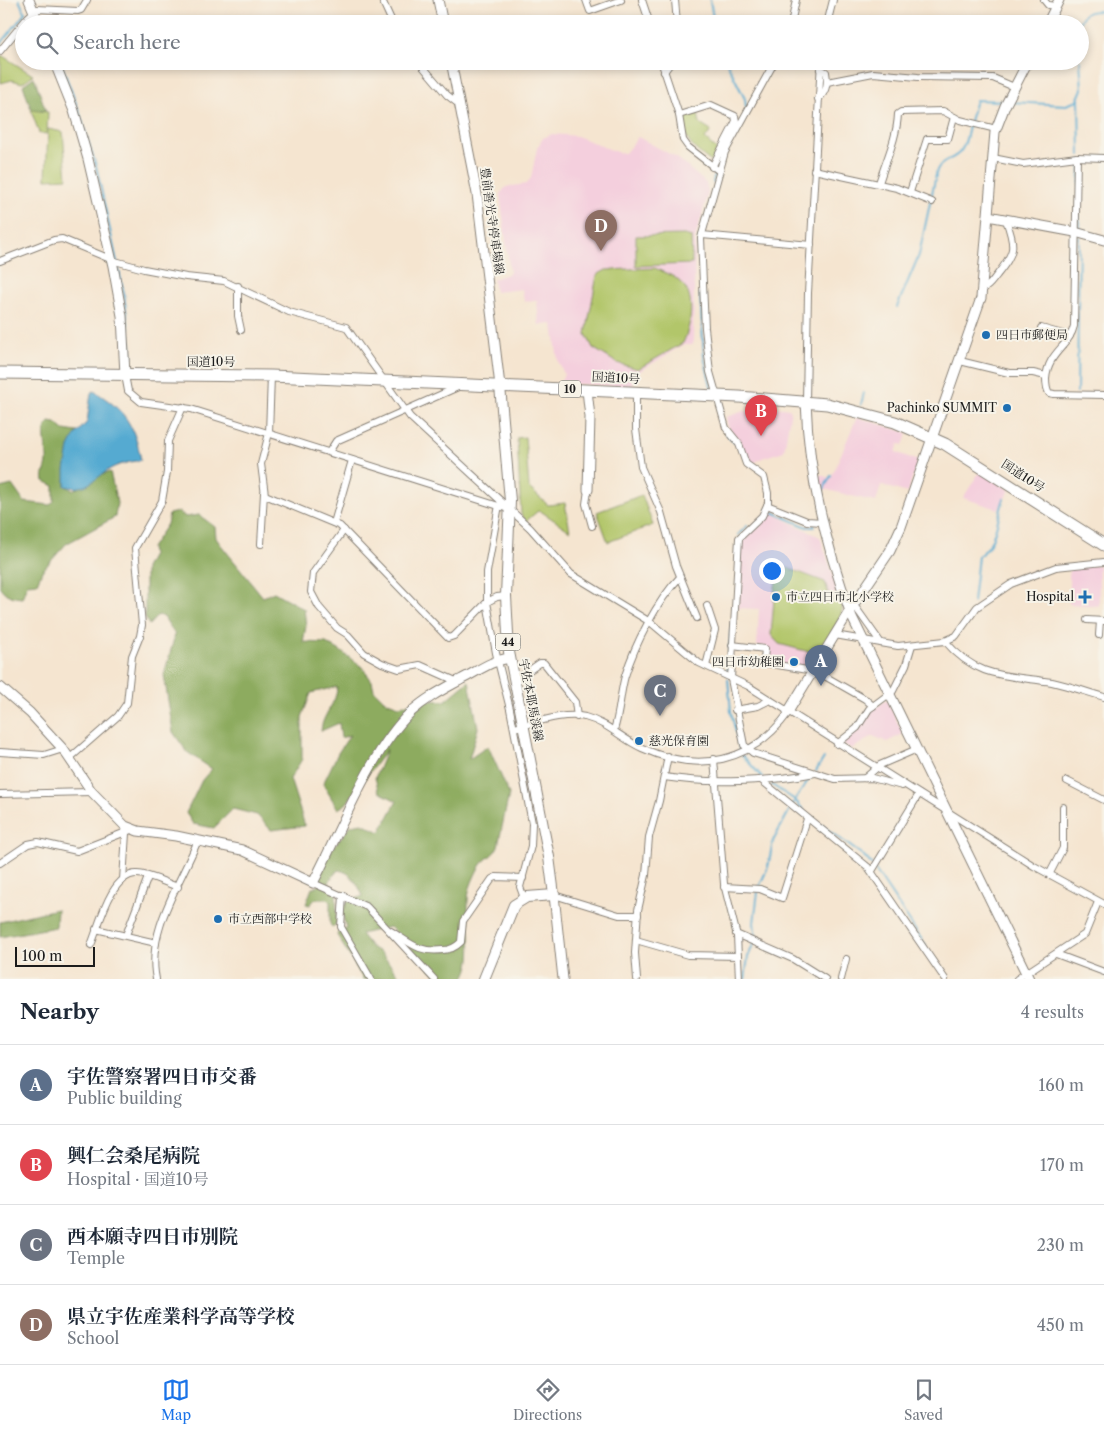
<!DOCTYPE html>
<html lang="en">
<head>
<meta charset="utf-8">
<style>
  :root { --surface:#fff; --page:#f2f2f3; --text:#1f2937; --muted:#747a83; --line:#e0e1e3; --accent:#1a73e8 }
  body { margin:0; font-family:"Libre Caslon Text","Noto Serif JP",serif; background:var(--page); color:var(--text) }
  .scale { position:absolute; left:15px; bottom:12px; width:80px; box-sizing:border-box; padding-left:5px; border:2px solid #1c1c1c; border-top:0; font-size:14px; line-height:18px; white-space:nowrap; color:#1c1c1c; -webkit-text-stroke:4px #f7f3e8; paint-order:stroke }
  .you { position:absolute; left:771px; top:570px; width:18px; height:18px; margin:-12px; border:4px solid #fff; border-radius:50%; background:#1a73e8; box-shadow:0 0 0 8px #1a73e833 }
  .badge { display:grid; place-items:center; width:32px; height:32px; border-radius:50%; background:var(--accent); color:#fff; font-size:16px; font-weight:700 }
  .pin { position:absolute; translate:-50% -41px; filter:drop-shadow(0 1px 2px #0008) }
  .pin::after { content:''; position:absolute; top:26px; width:18px; height:15px; background:inherit; clip-path:polygon(0 0,100% 0,50% 100%) }
  .list { margin:0; padding:0; list-style:none }
  h2 { display:flex; justify-content:space-between; align-items:center; height:65px; margin:0; padding:0 20px; font-size:21px }
  h2 small { font-size:16px; font-weight:400; color:var(--muted) }
  .list li { display:grid; grid-template-columns:32px 1fr auto; gap:15px; align-items:center; box-sizing:border-box; height:80px; padding:0 20px; border-top:1px solid var(--line) }
  .list b { display:block; font-size:19px; white-space:nowrap }
  .list p { margin:0; font-size:16px; white-space:nowrap; color:var(--muted) }
  .list em { font-size:16px; font-style:normal; color:var(--muted) }
  .icon { flex:none; width:28px; height:28px; fill:none; stroke:currentColor; stroke-width:2; stroke-linecap:round; stroke-linejoin:round }
  .map { position:relative; flex:none; width:1104px; height:979px; overflow:hidden }
  .search { position:absolute; background:var(--surface); box-shadow:0 2px 8px #0003; left:15px; right:15px; top:15px; height:55px; display:flex; align-items:center; gap:12px; box-sizing:border-box; padding:0 18px; border-radius:28px; color:var(--muted); font-size:19px }
  .sheet { height:385px; background:var(--surface) }
  nav { display:flex; justify-content:space-around; align-items:center; box-sizing:border-box; height:70px; border-top:1px solid var(--line); background:var(--surface); font-size:14px; color:var(--muted) }
  nav a { display:grid; justify-items:center; gap:2px }
  nav .on { color:var(--accent) }
  .map>svg:first-child { display:block }
  .built { fill:#f4cfdd }
  .green { fill:#b2c66a; stroke:#677143 }
  .forest { fill:#8dab5e; stroke:#54643d }
  .water { fill:#54aad1; stroke:#386376 }
  .lines { fill:none; stroke-linecap:round; stroke-linejoin:round }
  .stream { stroke:#54aad1; stroke-width:2 }
  .street-casing { stroke:#888076; stroke-width:8 }
  .secondary-casing { stroke:#888076; stroke-width:11 }
  .primary-casing { stroke:#888076; stroke-width:12 }
  .highway-casing { stroke:#888076; stroke-width:13 }
  .street { stroke:#fff; stroke-width:6 }
  .secondary { stroke:#fff; stroke-width:9 }
  .primary { stroke:#fff; stroke-width:10 }
  .highway { stroke:#fff; stroke-width:11 }
  .poi-dot { fill:#1f6fb2; stroke:#f7f3e8; stroke-width:2 }
  .labels { text-anchor:middle; stroke-width:4; stroke-linejoin:round; paint-order:stroke }
  .shield { fill:#f7f3e8; stroke:#5e5c59; stroke-width:1 }
  .shield-label { font-size:11px; font-weight:bold; fill:#1c1c1c }
  .street-label { font-size:12px; fill:#1c1c1c; stroke:#f7f3e8 }
  .poi-label { font-size:12px; fill:#1c1c1c; stroke:#f7f3e8; text-anchor:start }
</style>
</head>
<body>
<div class="map">
<svg width="1104" height="979" viewBox="0 0 1104 979">
  <rect width="100%" height="100%" fill="#f7f3e8"/>
  <filter id="ink" filterUnits="userSpaceOnUse"><feTurbulence type="fractalNoise" baseFrequency=".02" numOctaves="2"/><feDisplacementMap in="SourceGraphic" scale="10" xChannelSelector="R" yChannelSelector="G"/><feConvolveMatrix kernelMatrix="1 2 1 2 8 2 1 2 1" color-interpolation-filters="sRGB"/></filter>
  <filter id="wash" filterUnits="userSpaceOnUse"><feTurbulence type="fractalNoise" baseFrequency=".0096" numOctaves="4" result="noise"/><feDisplacementMap in="SourceGraphic" scale="20" xChannelSelector="R" yChannelSelector="G"/><feGaussianBlur stdDeviation="1.12" result="paint"/><feColorMatrix in="noise" values="0 0 0 0 0 0 0 0 0 0 0 0 0 0 0 0 0 1.4 0 .05"/><feComposite in="paint" operator="in"/></filter>
  <g filter="url(#wash)">
    <rect width="100%" height="100%" fill="#f5e5d0"/>
    <g class="built">
      <polygon points="552,134 577,136 619,153 625,153 638,137 677,158 706,183 708,193 695,239 693,345 683,345 632,376 633,387 560,383 564,374 558,361 553,324 539,325 537,301 524,301 522,289 495,292 493,279 510,273 500,194 506,187 526,184 531,178 537,148 543,138"/>
      <polygon points="753,405 791,409 784,451 762,458 751,465 747,461 728,426 726,417 744,411 753,413"/>
      <polygon points="857,417 908,433 903,445 899,444 896,452 918,461 907,493 881,485 876,502 816,487 815,474 831,478"/>
      <polygon points="980,471 1010,490 998,509 963,498"/>
      <polygon points="768,511 820,537 843,604 840,619 809,667 766,662 767,647 757,646 759,609 738,608 741,539"/>
      <polygon points="1099,565 1099,606 1069,604 1069,567"/>
      <polygon points="887,700 903,734 887,742 873,736 852,749 840,742 871,711"/>
    </g>
    <g class="green">
      <polygon points="1,55 33,75 22,83 12,80 1,83"/>
      <polygon points="31,110 48,112 47,134 39,133"/>
      <path d="M698,113l2,11 11,7 -6,8 12,11 -6,12c-20,-16 -26,-19 -29,-45z"/>
      <polygon points="48,129 63,132 67,178 46,179"/>
      <polygon points="685,235 691,237 692,264 636,266 636,236"/>
      <path d="M655,268c8,4 18,7 24,13 18,13 12,45 4,62l-45,26 -21,-6 -24,-15 -7,-14 11,-59 9,-5z"/>
      <polygon points="525,437 529,488 548,505 565,503 570,531 539,510 526,521 521,514 517,438"/>
      <polygon points="642,495 653,525 608,542 597,512"/>
      <path d="M780,565l45,17 3,10v6l14,3c3,18 -15,38 -25,53l-38,-10 -8,-9 4,-48z"/>
    </g>
    <g class="forest">
      <polygon points="34,77 46,111 31,109 23,85"/>
      <path d="M49,422l7,1 8,7 13,2 -11,38 -1,15 7,5c14,-4 24,-15 38,-18l7,31 -2,14 -49,27 -24,27 -5,12 -10,1 -5,14c-10,-1 -16,-2 -22,-11v-99l12,-3 12,17 26,3 4,-4v-15l-10,-5c-2,-8 3,-12 3,-20 1,-11 -7,-29 2,-39z"/>
      <path d="M178,512l8,5 13,-2 16,12 1,11 5,7 42,52 11,-5 30,17 2,17 -3,16 23,1 13,7 23,17 10,14 2,9 11,11 14,5 22,-6 24,1 24,-20 9,47 -9,31 19,-13 21,48 -11,52c-4,10 -13,12 -18,20 -4,6 -9,18 -11,25 -5,27 10,66 -6,88h-23l-50,-52 -29,7 10,13 10,6 21,26h-39l-26,-44 2,-4 7,-3 -4,-15 2,-10 19,-7c-6,-13 -11,-24 -25,-26l-10,12 8,9 1,31 -4,6 -3,-4v-22l-3,-3h-12l-5,6 -4,-1 6,-16 9,-4 -2,-5 9,-25 23,-29 11,-2 18,9 17,-31 -18,-9 -4,-14 12,-29 -41,55 -8,5 -15,-25 15,-31 12,-18 -9,3 -2,-15 -18,8c1,-17 16,-27 16,-44l-26,6 -9,24v42l-12,20 15,47 -34,4 -14,-15 -24,-6 -19,19 -21,-4 -7,-11 16,-33 10,-11 -25,-17 -14,-20 -9,-57 11,-40 -11,-18 -6,-2 -9,10 -4,-8v-49l7,-13 -1,-7 16,-24 2,-10z"/>
      <polygon points="57,909 56,927 0,937 0,922"/>
    </g>
    <path class="water" d="M94,391c31,19 40,33 47,69 -9,2 -19,3 -27,7 -17,8 -26,26 -49,19v-16l4,-23 6,-12 12,-13 4,-29z"/>
    <g class="lines">
      <g class="stream">
        <polyline points="710,0 714,24"/>
        <polyline points="45,13 48,24"/>
        <path d="M1079,24c4,-14 13,-13 25,-13"/>
        <polyline points="0,45 25,13 19,0"/>
        <polyline points="60,61 79,111 96,166 124,294 132,357"/>
        <polyline points="726,61 745,99 746,108"/>
        <polyline points="1079,98 1080,155"/>
        <polyline points="1010,102 1066,105 1077,101 1082,89 1080,61"/>
        <polyline points="970,121 976,100 1003,101"/>
        <polyline points="713,183 715,170"/>
        <polyline points="1079,230 1080,160"/>
        <polyline points="700,293 704,357 712,390"/>
        <path d="M897,307l22,-52 18,-85c5,-10 15,-10 22,-17 7,-7 8,-19 10,-28"/>
        <polyline points="1077,392 1079,237"/>
        <polyline points="861,405 864,393"/>
        <polyline points="726,433 734,442"/>
        <polyline points="822,501 823,490 831,476"/>
        <polyline points="768,510 807,527 814,527 814,524"/>
        <polyline points="738,535 747,526"/>
        <path d="M973,602l5,-46c18,-9 19,-39 26,-57"/>
        <polyline points="727,674 731,629"/>
        <polyline points="728,679 731,712 740,750"/>
        <polyline points="742,755 762,777"/>
        <polyline points="816,771 824,758"/>
        <polyline points="804,811 795,800 811,776"/>
        <polyline points="821,825 864,856 872,865 926,946"/>
        <polyline points="759,887 768,867 773,841 795,800 772,785"/>
        <polyline points="745,979 748,957 756,938 754,923 758,891"/>
      </g>
    </g>
  </g>
  <g filter="url(#ink)">
    <g class="lines">
      <defs>
        <g id="street">
          <polyline points="382,0 393,24"/>
          <polyline points="586,0 590,11 621,0"/>
          <polyline points="642,0 650,24"/>
          <polyline points="675,0 677,24"/>
          <polyline points="1044,0 1048,5 1056,6"/>
          <polyline points="791,24 796,0"/>
          <polyline points="827,24 833,0"/>
          <polyline points="0,51 28,17 37,9 78,11 81,10 87,0"/>
          <polyline points="418,61 447,95 460,105"/>
          <polyline points="661,61 679,115 683,140 688,147 719,171"/>
          <polyline points="775,61 725,152 701,238 705,328 710,372 726,428 739,444 746,464 764,477 768,493 768,503 762,516 739,538 731,679 744,745 753,753 835,779 872,778 902,786"/>
          <polyline points="664,72 672,61"/>
          <polyline points="827,82 873,73 918,77 993,78 1014,87"/>
          <path d="M818,99c9,-7 10,-16 8,-27l-6,-3"/>
          <polyline points="679,115 711,105 735,116 736,121 712,167"/>
          <path d="M1077,157l-3,169c-5,21 -26,26 -28,52 0,5 0,10 3,15l5,1 50,1"/>
          <polyline points="993,158 1023,164 1077,157 1104,158"/>
          <polyline points="814,170 897,188 932,202"/>
          <path d="M879,183c7,-23 18,-45 19,-69l3,-2 42,-1 17,9 36,9"/>
          <polyline points="910,192 927,139 948,139 954,117"/>
          <polyline points="702,235 811,245"/>
          <polyline points="0,261 54,240 62,239 115,261 144,269 186,277 224,281 289,312 346,327 410,417 530,528 571,574 650,622 699,663 748,686 1034,866 1104,904"/>
          <polyline points="238,286 238,316 241,330"/>
          <path d="M983,289c7,-3 9,-8 14,-14 18,-23 19,-27 9,-55"/>
          <polyline points="1041,328 1070,336"/>
          <polyline points="960,361 1009,373 1033,373 1046,376"/>
          <polyline points="125,375 128,391 141,402 191,409 505,508"/>
          <polyline points="271,376 269,433 261,464 265,495 340,526 448,638 454,636 487,602 497,597 506,596"/>
          <polyline points="636,392 636,429 641,467 661,512 676,566 697,618"/>
          <polyline points="806,401 808,293 821,61"/>
          <polyline points="329,452 336,441 458,387"/>
          <polyline points="588,490 586,504 592,526"/>
          <polyline points="499,505 487,572 487,602 496,653 510,709 532,823 531,846 520,887 524,898"/>
          <polyline points="767,505 807,521 822,522"/>
          <polyline points="334,523 352,460"/>
          <polyline points="344,530 313,573 311,592 319,607 337,628 348,635 364,653 382,663 399,669 420,665 458,682"/>
          <polyline points="261,544 264,493"/>
          <polyline points="854,605 881,643"/>
          <polyline points="1087,620 1104,621"/>
          <polyline points="835,635 898,646 945,641 956,636 977,607 1011,584 1056,567 1104,562"/>
          <polyline points="1099,635 1100,621"/>
          <path d="M945,641c32,38 62,34 107,41 18,4 35,10 52,15"/>
          <polyline points="732,645 765,649 764,659 766,663 813,671"/>
          <polyline points="706,666 715,630 707,606"/>
          <polyline points="814,670 865,699 873,706"/>
          <polyline points="514,681 540,663 544,663 575,702 577,717"/>
          <polyline points="735,710 758,706 770,700"/>
          <path d="M514,728c21,-5 49,-16 71,-11 23,6 37,22 57,31 56,26 110,15 147,-36"/>
          <path d="M614,730c6,-18 6,-36 11,-54 10,-32 32,-75 55,-99"/>
          <polyline points="837,744 857,728 869,709 893,691 906,665 912,645"/>
          <polyline points="0,752 44,755 63,749"/>
          <polyline points="70,758 118,716 127,703 132,656 140,636 142,625 135,548 162,501 167,472 168,441 183,407"/>
          <polyline points="714,759 724,884 737,936 739,979"/>
          <path d="M664,777c45,7 105,5 151,-4"/>
          <polyline points="865,778 880,765 917,749"/>
          <polyline points="761,780 868,867 945,979"/>
          <polyline points="1067,781 1104,800"/>
          <polyline points="0,794 92,792"/>
          <polyline points="0,863 28,844 38,842 77,851 131,830"/>
          <polyline points="872,871 919,794"/>
          <polyline points="1049,875 1063,848 1063,807"/>
          <polyline points="123,880 126,833"/>
          <polyline points="313,883 367,907 434,979"/>
          <polyline points="724,887 760,889 782,898 807,819"/>
          <polyline points="343,895 341,927 371,979"/>
          <polyline points="554,895 619,915 638,915"/>
          <polyline points="96,929 156,943"/>
          <path d="M389,930c21,12 28,23 54,20 7,0 13,-3 18,-8l2,-21 29,-42 4,-2 27,1"/>
          <polyline points="736,934 793,959 825,979"/>
          <polyline points="126,935 148,877"/>
          <polyline points="636,940 688,955 738,956"/>
          <path d="M91,945c8,-18 19,-71 46,-71 13,0 28,9 41,13"/>
          <polyline points="1056,954 1104,972"/>
          <path d="M156,979c-10,-48 25,-96 42,-139"/>
          <polyline points="637,979 635,953 638,910 646,875 649,837 659,801 668,756"/>
          <polyline points="841,979 846,959"/>
          <polyline points="1017,979 1085,934 1098,902"/>
        </g>
        <g id="secondary">
          <polyline points="29,0 39,24"/>
          <polyline points="438,0 443,24"/>
          <polyline points="1047,24 1059,0"/>
          <polyline points="54,61 74,111 88,159 113,266 122,316 125,375"/>
          <polyline points="451,61 477,194 500,386"/>
          <polyline points="988,216 1075,232 1104,240"/>
          <polyline points="587,390 590,417 588,490"/>
          <path d="M806,401c2,75 20,146 46,216l177,362"/>
          <path d="M0,687l30,26 33,36 29,43 33,34 13,5 38,5 66,14 71,33c27,-51 57,-132 98,-171 15,-14 33,-23 51,-33 16,-8 30,-19 48,-21"/>
          <polyline points="788,712 850,610 890,551 901,527 981,298 995,132 1005,106 1028,61"/>
          <polyline points="554,895 563,979"/>
        </g>
        <polyline id="primary" points="484,979 514,905 527,897 554,895 549,857 509,652 506,596 510,501 500,386"/>
        <polyline id="highway" points="0,373 271,376 739,397 827,404 895,422 945,444 1104,545"/>
      </defs>
      <use href="#street" class="street-casing"/>
      <use href="#secondary" class="secondary-casing"/>
      <use href="#primary" class="primary-casing"/>
      <use href="#highway" class="highway-casing"/>
      <use href="#street" class="street"/>
      <use href="#secondary" class="secondary"/>
      <use href="#primary" class="primary"/>
      <use href="#highway" class="highway"/>
    </g>
  </g>
  <g class="poi-dot">
    <circle cx="986" cy="335" r="5"/>
    <circle cx="1007" cy="408" r="5"/>
    <circle cx="776" cy="597" r="5"/>
    <path d="M1082.5 589.5h5v5h5v5h-5v5h-5v-5h-5v-5h5z"/>
    <circle cx="794" cy="662" r="5"/>
    <circle cx="639" cy="741" r="5"/>
    <circle cx="218" cy="919" r="5"/>
  </g>
  <g class="labels">
    <g class="shield">
      <rect x="559" y="380.5" width="22" height="17" rx="4"/>
      <rect x="495.5" y="633.5" width="25" height="17" rx="4"/>
    </g>
    <g class="shield-label">
      <text x="570" y="393">10</text>
      <text x="508" y="646">44</text>
    </g>
    <g class="street-label">
      <text transform="translate(492 221) rotate(82)" y="4">豊前善光寺停車場線</text>
      <text x="211" y="366">国道10号</text>
      <text transform="translate(616 378) rotate(3)" y="4">国道10号</text>
      <text transform="translate(1023 476) rotate(33)" y="4">国道10号</text>
      <text transform="translate(531 700) rotate(79)" y="4">宇佐本耶馬渓線</text>
    </g>
    <g class="poi-label">
      <text x="996" y="339">四日市郵便局</text>
      <text x="997" y="412" text-anchor="end">Pachinko SUMMIT</text>
      <text x="786" y="601">市立四日市北小学校</text>
      <text x="1074" y="601" text-anchor="end">Hospital</text>
      <text x="784" y="666" text-anchor="end">四日市幼稚園</text>
      <text x="649" y="745">慈光保育園</text>
      <text x="228" y="923">市立西部中学校</text>
    </g>
  </g>
</svg>
<div class="scale">100 m</div>
<div class="you"></div>
<div class="pin badge" style="left:821px;top:686px;background:#5c6f8a">A</div>
<div class="pin badge" style="left:761px;top:436px;background:#e0444e">B</div>
<div class="pin badge" style="left:660px;top:716px;background:#6b7280">C</div>
<div class="pin badge" style="left:601px;top:251px;background:#8d6e63">D</div>
<div class="search"><svg class="icon" aria-label="search" viewBox="0 0 24 24"><circle cx="10" cy="10" r="6"/><path d="M15 15l6 6"/></svg>Search here</div>
</div>
<section class="sheet">
<h2>Nearby<small>4 results</small></h2>
<ul class="list">
<li><span class="badge" style="background:#5c6f8a">A</span><div><b>宇佐警察署四日市交番</b><p>Public building</p></div><em>160 m</em></li>
<li><span class="badge" style="background:#e0444e">B</span><div><b>興仁会桑尾病院</b><p>Hospital · 国道10号</p></div><em>170 m</em></li>
<li><span class="badge" style="background:#6b7280">C</span><div><b>西本願寺四日市別院</b><p>Temple</p></div><em>230 m</em></li>
<li><span class="badge" style="background:#8d6e63">D</span><div><b>県立宇佐産業科学高等学校</b><p>School</p></div><em>450 m</em></li>
</ul>
</section>
<nav>
<a class="on"><svg class="icon" aria-label="map" viewBox="0 0 24 24"><path d="M3 6l6-2 6 2 6-2v14l-6 2-6-2-6 2zM9 4v14M15 6v14"/></svg>Map</a>
<a><svg class="icon" aria-label="directions" viewBox="0 0 24 24"><path d="M12 3l9 9-9 9-9-9zM9 14v-3h6M13 9l2 2-2 2"/></svg>Directions</a>
<a><svg class="icon" aria-label="saved" viewBox="0 0 24 24"><path d="M7 4h10v16l-5-4-5 4z"/></svg>Saved</a>
</nav>
</body>
</html>
